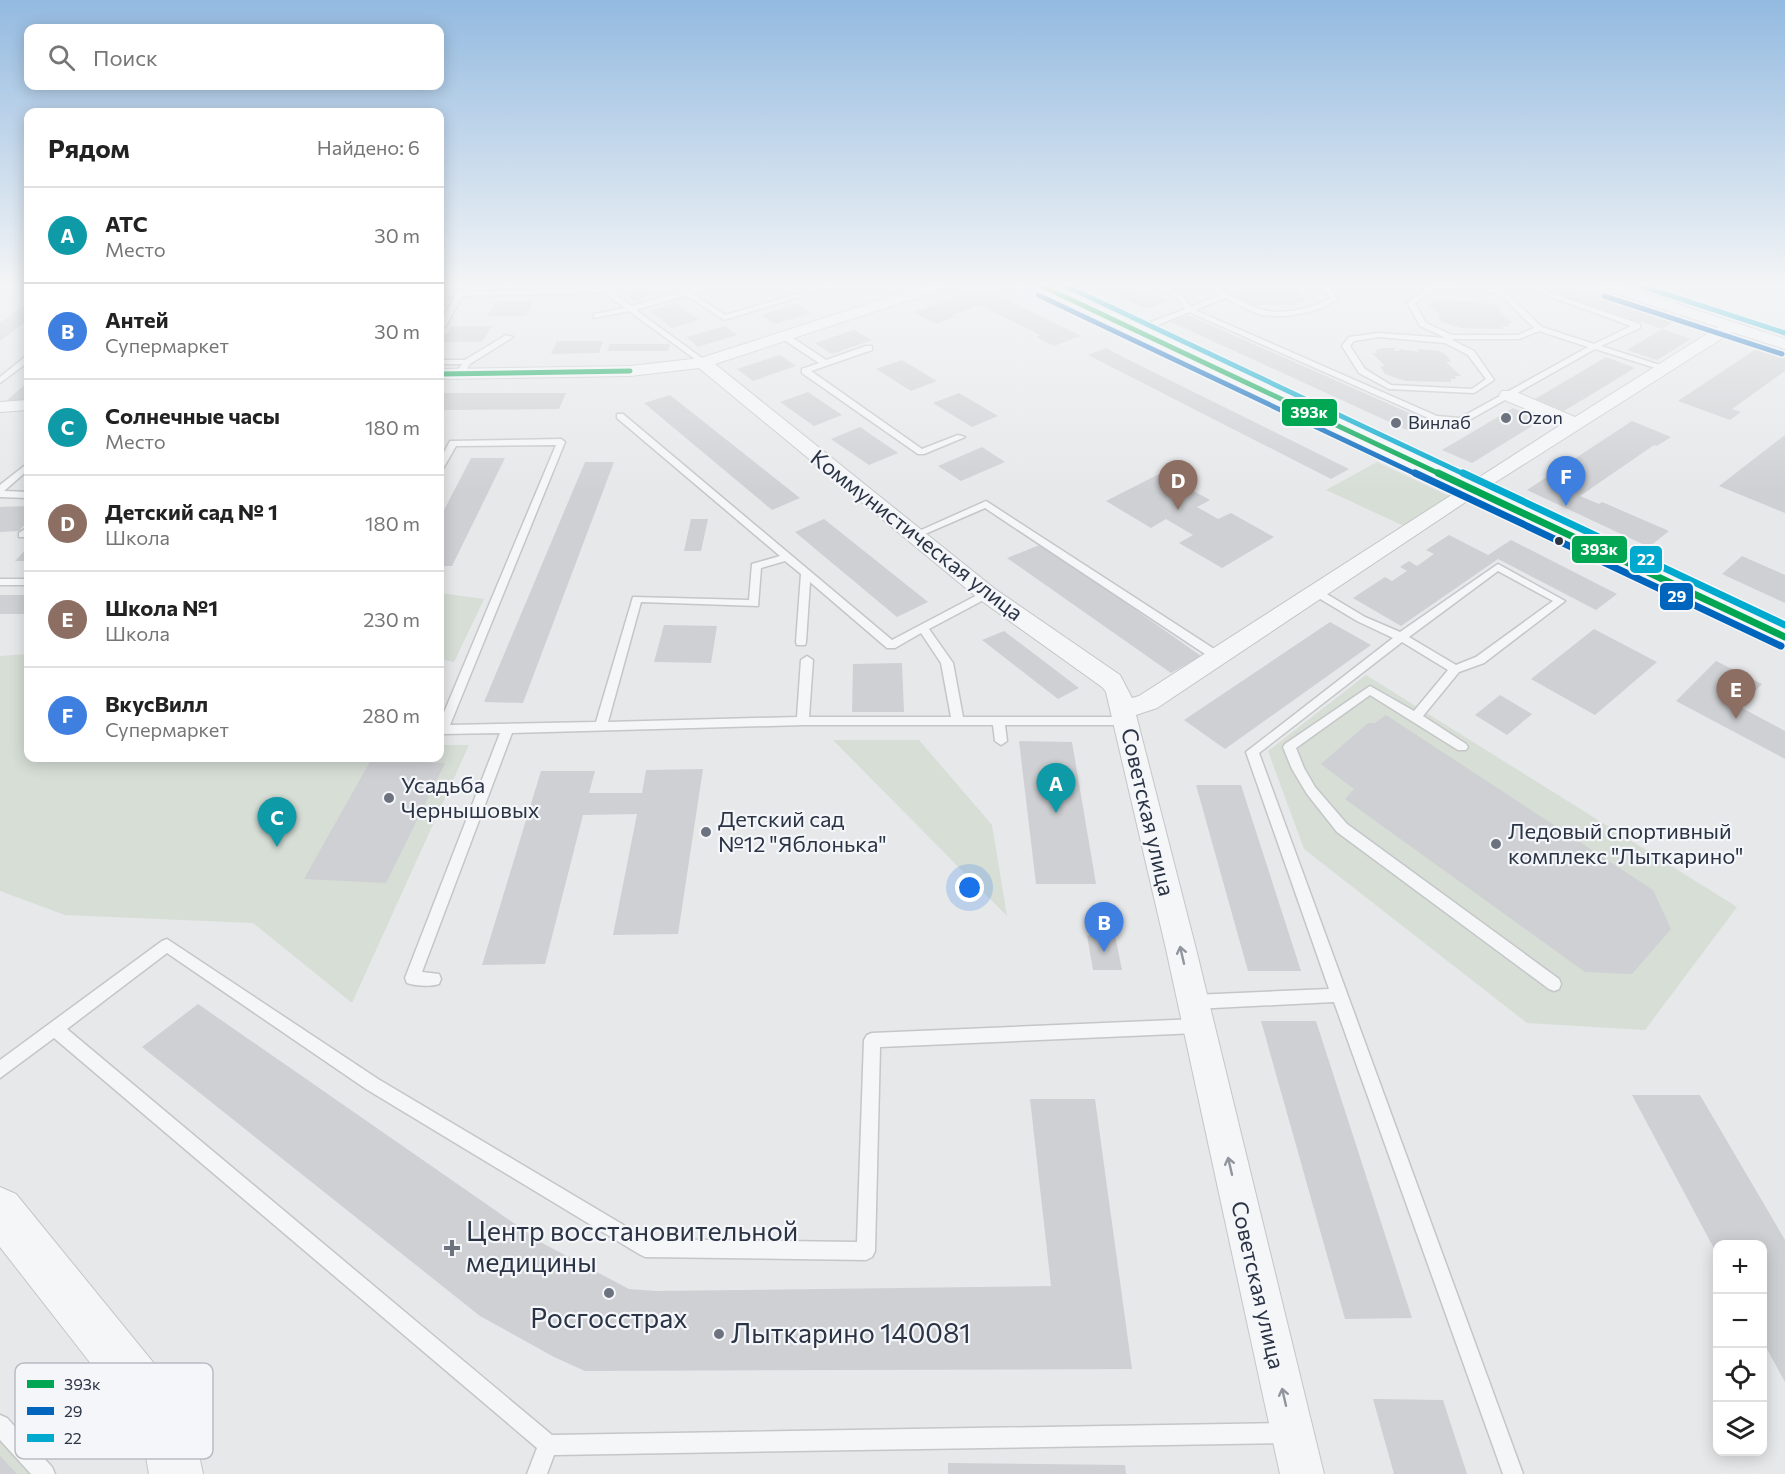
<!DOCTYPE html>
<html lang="ru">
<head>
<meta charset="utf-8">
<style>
  :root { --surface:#fff; --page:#f6f6f6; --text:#222; --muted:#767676; --line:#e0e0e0; --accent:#b45309 }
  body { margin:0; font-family:Commissioner,sans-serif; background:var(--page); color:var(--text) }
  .controls { position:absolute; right:18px; bottom:18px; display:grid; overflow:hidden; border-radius:12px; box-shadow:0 3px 15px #0003 }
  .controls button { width:54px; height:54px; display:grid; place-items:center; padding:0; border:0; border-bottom:2px solid var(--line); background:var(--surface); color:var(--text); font:30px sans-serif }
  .you { position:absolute; left:970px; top:888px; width:21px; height:21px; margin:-15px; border:4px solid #fff; border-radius:50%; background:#1a73e8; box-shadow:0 0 0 9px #1a73e833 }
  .badge { display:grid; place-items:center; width:39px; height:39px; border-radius:50%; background:var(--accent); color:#fff; font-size:20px; font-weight:700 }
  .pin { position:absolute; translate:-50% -50px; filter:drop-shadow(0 2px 3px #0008) }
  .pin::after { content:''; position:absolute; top:32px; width:21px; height:18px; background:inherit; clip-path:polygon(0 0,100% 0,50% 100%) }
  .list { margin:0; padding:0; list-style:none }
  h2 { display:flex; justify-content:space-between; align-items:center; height:78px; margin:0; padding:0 24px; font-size:26px }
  h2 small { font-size:20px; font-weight:400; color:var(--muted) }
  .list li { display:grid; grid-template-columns:39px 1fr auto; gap:18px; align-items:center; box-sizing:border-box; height:96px; padding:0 24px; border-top:2px solid var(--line) }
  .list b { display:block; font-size:22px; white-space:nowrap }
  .list p { margin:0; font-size:20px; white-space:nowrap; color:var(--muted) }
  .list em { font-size:20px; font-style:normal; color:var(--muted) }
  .icon { flex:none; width:33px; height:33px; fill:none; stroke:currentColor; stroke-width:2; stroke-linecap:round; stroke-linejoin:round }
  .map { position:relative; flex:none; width:1785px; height:1474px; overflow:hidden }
  .search { position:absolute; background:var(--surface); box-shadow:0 3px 15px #0003; left:24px; top:24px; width:420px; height:66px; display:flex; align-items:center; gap:15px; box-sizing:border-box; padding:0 21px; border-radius:12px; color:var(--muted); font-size:22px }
  .panel { position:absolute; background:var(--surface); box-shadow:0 3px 15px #0003; left:24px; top:108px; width:420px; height:654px; border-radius:12px }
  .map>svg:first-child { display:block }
  .green { fill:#d6ded6 }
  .building { fill:#ced0d3 }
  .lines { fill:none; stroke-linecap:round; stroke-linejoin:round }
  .service-casing { stroke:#c4c6c8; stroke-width:3 }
  .minor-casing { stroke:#c4c6c8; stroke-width:2 }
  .tertiary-casing { stroke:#c4c6c8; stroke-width:2 }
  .service { fill:#f5f6f7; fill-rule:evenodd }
  .minor { fill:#f5f6f7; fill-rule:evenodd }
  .tertiary { fill:#f5f6f7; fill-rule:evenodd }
  .bus-1-far1-casing { stroke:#f4f6f9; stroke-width:8 }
  .bus-1-casing { stroke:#f4f6f9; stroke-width:10 }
  .bus-2-far1-casing { stroke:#f4f6f9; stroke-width:8 }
  .bus-2-casing { stroke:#f4f6f9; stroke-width:10 }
  .bus-3-far1-casing { stroke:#f4f6f9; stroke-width:8 }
  .bus-3-casing { stroke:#f4f6f9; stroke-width:10 }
  .bus-1-far1 { stroke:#00a651; stroke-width:5 }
  .bus-1 { stroke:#00a651; stroke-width:7 }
  .bus-2-far1 { stroke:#0065bd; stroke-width:5 }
  .bus-2 { stroke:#0065bd; stroke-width:7 }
  .bus-3-far1 { stroke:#00a9ce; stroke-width:5 }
  .bus-3 { stroke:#00a9ce; stroke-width:7 }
  .oneway { stroke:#90959e }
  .poi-dot { fill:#6c737f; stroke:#f4f6f9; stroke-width:2 }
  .bus-dot { fill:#2b3445; stroke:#f4f6f9; stroke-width:2 }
  .labels { text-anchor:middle; stroke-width:4.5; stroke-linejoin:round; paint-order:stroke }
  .far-poi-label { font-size:18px; fill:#2b3445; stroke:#f4f6f9; text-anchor:start }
  .street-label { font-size:22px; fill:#2b3445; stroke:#f4f6f9 }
  .poi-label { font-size:22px; fill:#2b3445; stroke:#f4f6f9; text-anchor:start }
  .near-poi-label { font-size:27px; fill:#2b3445; stroke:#f4f6f9; text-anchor:start }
  .key { fill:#f4f6f9; stroke:#b8bcc3; stroke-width:1.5 }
  .key-label { font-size:16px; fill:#2b3445 }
  .line-badge { stroke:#f4f6f9; stroke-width:2 }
  .badge-label { font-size:16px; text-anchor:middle; font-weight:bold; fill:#fff }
</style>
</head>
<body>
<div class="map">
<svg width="1785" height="1474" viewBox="0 0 1785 1474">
  <rect width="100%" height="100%" fill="#e6e8ea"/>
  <g class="green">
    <polygon points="1377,462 1449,496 1404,526 1326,490"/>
    <polygon points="440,593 484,599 454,662 440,659"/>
    <polygon points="28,654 28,758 440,758 440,745 469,745 352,1003 253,923 65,915 0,891 0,656"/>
    <polygon points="1366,675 1737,907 1645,1030 1527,1023 1304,849 1268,751"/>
    <polygon points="833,740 919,740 992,825 1007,916"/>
    <polygon points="0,1439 34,1474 0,1474"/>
  </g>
  <g class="building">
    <polygon points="614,286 651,286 660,293 634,301"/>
    <polygon points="1096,286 1130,286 1169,300 1147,309"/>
    <polygon points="1233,286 1298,286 1300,289 1296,289 1306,300 1295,303 1297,305 1255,305 1239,299 1236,293 1240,293"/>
    <polygon points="1563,286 1569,286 1675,321 1662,329 1551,292"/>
    <polygon points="1635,286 1666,286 1669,287 1657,293"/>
    <polygon points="983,288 1081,336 1054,346 1036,337 1040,335 980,305 952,315 955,317 936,324 914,312"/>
    <polygon points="1434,300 1490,303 1496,305 1502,311 1498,311 1513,323 1507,323 1510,326 1502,326 1504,329 1461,328 1442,322 1437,315 1441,315 1428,304 1433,304"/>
    <polygon points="497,301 534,301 526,316 487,316"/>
    <polygon points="28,302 28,320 0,341 0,323"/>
    <polygon points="675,303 699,320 672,328 649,311"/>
    <polygon points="797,304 811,313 775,324 761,315"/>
    <polygon points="1188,315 1425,420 1407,430 1171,322"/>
    <polygon points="452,326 492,326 482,342 441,342 440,345 440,334 447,334"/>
    <polygon points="725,326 737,335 698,347 687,337"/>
    <polygon points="1662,329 1691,339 1657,360 1627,350"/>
    <polygon points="854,330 872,340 832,354 815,343"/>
    <polygon points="557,341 603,341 599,353 551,354"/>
    <polygon points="610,344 670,344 668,351 607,351"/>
    <polygon points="1762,345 1785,352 1785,371 1732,409 1741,412 1730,420 1678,401"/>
    <polygon points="1106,348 1115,353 1349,469 1331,479 1088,355"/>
    <polygon points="1383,348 1394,348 1395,351 1400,351 1399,349 1419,352 1417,349 1439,351 1446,355 1451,362 1446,362 1461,376 1455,376 1456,379 1450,379 1452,382 1405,381 1385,374 1380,366 1385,366 1372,353 1377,353 1376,350"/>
    <polygon points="780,355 796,366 753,381 737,369"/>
    <polygon points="1606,357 1635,368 1564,411 1535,399"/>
    <polygon points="902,360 937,381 911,391 876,369"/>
    <polygon points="28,382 28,401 6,401"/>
    <polygon points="808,392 842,415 814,426 780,402"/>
    <polygon points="440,393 566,393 559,409 440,410"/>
    <polygon points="959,393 998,416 972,427 933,403"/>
    <polygon points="670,395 800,498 772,510 644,403"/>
    <polygon points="1513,408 1542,420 1472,463 1442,450"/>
    <polygon points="1632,421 1671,437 1657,446 1654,445 1580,496 1599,504 1602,502 1669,531 1649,547 1527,490"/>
    <polygon points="860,427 898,453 869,465 831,439"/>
    <polygon points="1785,435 1785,513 1719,486"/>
    <polygon points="982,447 1005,462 961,481 938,466"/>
    <polygon points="471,458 505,458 452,566 440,566 440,518"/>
    <polygon points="585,462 614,462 523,703 484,702"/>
    <polygon points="1161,473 1210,500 1197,507 1218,519 1231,513 1274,537 1222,568 1179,543 1193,535 1166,519 1151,528 1106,501"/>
    <polygon points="28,506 28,521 19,531 0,532 0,507"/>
    <polygon points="691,519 708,519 701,551 684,551"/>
    <polygon points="824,519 928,602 897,617 795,532"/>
    <polygon points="1449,535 1488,555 1511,540 1617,594 1596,610 1498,559 1401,626 1353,598 1385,577 1392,581 1407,571 1400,567 1409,561 1417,566 1434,554 1426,550"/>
    <polygon points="1042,544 1201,656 1171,673 1007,558"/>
    <polygon points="28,547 28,561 15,561"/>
    <polygon points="1742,556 1785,575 1785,603 1722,574"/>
    <rect x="0" y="595" width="28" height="19"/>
    <polygon points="1330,622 1371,645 1225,749 1184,720"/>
    <polygon points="664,625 717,626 711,663 654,662"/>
    <polygon points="1594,629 1657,662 1595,715 1531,679"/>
    <polygon points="1004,631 1079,688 1058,699 982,640"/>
    <polygon points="1716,661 1762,684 1740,707 1785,731 1785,759 1676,701"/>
    <polygon points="902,663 904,712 852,712 853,664"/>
    <polygon points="1500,695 1532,714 1507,735 1475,715"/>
    <polygon points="1386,715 1653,890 1671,929 1632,974 1585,972 1345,799 1354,789 1321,764 1368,723 1375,723"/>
    <polygon points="1019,741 1072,742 1096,884 1036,884"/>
    <polygon points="371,760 445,763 386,883 304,879"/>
    <polygon points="703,769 678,934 613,935 637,814 583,815 545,964 482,965 541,771 595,771 589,793 642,793 646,770"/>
    <polygon points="1196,785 1241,785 1301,971 1248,971"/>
    <polygon points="1087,935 1115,936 1122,970 1093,970"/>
    <polygon points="198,1004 544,1244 629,1289 656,1291 1051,1286 1030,1099 1095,1099 1132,1369 585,1371 554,1357 480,1316 142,1047"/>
    <polygon points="1261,1021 1316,1021 1412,1318 1345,1319"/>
    <polygon points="1632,1095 1700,1095 1785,1240 1785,1382 1762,1340 1762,1244 1718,1244 1718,1256"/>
    <polygon points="1373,1399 1443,1400 1467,1474 1394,1474"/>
    <polygon points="0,1456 17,1474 0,1474"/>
    <polygon points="948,1463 1125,1465 1126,1474 948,1474"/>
  </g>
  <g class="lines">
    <defs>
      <g id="service">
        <polygon points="597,286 604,286 632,306 681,291 675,286 682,286 725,315 826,286 836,286 724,320 686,295 636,310 706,361 706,365 703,365 629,311 594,318 594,314 625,308 605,293 462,296 446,326 440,326 440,322 455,296 440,296 440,292 600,289"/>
        <path d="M1153,286c16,0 29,7 38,21l29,-12 -10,-6v-3h6v2c15,7 29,16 44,21 19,7 53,0 70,-11l-7,-12h6l8,13 -1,1c-19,13 -54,20 -77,14 -12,-4 -23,-10 -34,-16l-30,12 242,106 23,2 128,-71 -49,-16 -20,8h-66l-1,1 22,11 20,29 -20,13 -85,-4 -30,-16 -17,-27 7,-9 30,-4 67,5 -26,-12 -13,-24 23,-16h30l-3,2h-21l-21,15 11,20 26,12h66l16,-7 -35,-34 -29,-8c8,0 24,5 31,3 6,-1 9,-3 15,-3l-11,6 37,35 52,17 37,-18 -110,-40h9l110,38v4l-39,18 68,22 -7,2 -67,-21 -131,74 -29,-2 -246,-109 -50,21h-6v-4l52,-20 -7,-11zM1379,337l66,6 23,12 18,24 -14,10 -81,-4 -26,-16 -15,-23 4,-5z"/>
        <polygon points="1689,286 1696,286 1669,306 1665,306 1665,304"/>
        <polygon points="781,334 787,334 826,360 866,346 872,346 872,350 811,371 922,449 958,435 965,437 924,454 918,454 802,373 802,369 819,363 781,338"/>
        <polygon points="506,335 513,337 470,364 462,376 455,374 462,364 440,364 440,360 465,360"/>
        <polygon points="25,357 28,357 28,362 0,383 0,377"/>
        <path d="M617,414h6l269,226 91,-48h8l1,2 -1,2 -62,33 24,34 10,54h164l6,4 -6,4h-122l2,16 -6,4 -6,-4 -2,-16h-190l-291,8 -90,239 17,2 2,5 -2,5c-9,3 -23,2 -32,-1l-2,-5 95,-245 -58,1h-2v-12l116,-277 -100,1 -12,21 -4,3v-10l10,-19 111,-2 4,3 -115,283 146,-3 37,-125 116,3 3,-36 28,-8 -163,-138zM785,561l16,13 -5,68 1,3h8l1,-3 4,-60 77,66h8l26,-15 20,30 10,54h-142l4,-57 -6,-4 -6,4 -4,57 -189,5 33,-120 117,4 3,-38z"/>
        <polygon points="28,463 28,470 4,491 28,492 28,498 0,497 0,485"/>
        <polygon points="986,501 1222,654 1224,657 1222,660 1214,660 985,508 918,537 915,538 910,535"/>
        <polygon points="28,527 28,534 25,537 19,537 19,533"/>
        <path d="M1498,564l67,37 -81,62 -25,9 -36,44 43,28 2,3 -2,3h-8l-88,-55 -74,53 8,20 11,19 32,37 212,155 2,5 -2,5 -5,2 -5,-2 -212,-157 -30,-38 -15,-25 -9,-22 2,-3 85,-58 44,25 34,-41 -46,-28 -143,111 264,721h-20l-169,-472 -140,7 -5,-2 -3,-5 3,-5 5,-2 135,-6 -83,-237 147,-114 -36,-17 -45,-27 -1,-2 1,-2h8l45,27 35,15zM1498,571l55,30 -77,56 -20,8 -47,-28z"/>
        <rect x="0" y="579" width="28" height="6"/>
        <polygon points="167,939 378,1079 647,1239 857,1242 864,1040 867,1035 872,1033 1197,1019 1202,1021 1205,1026 1202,1031 1197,1033 880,1047 875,1251 872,1257 866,1260 645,1257 639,1254 366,1089 167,953 67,1029 552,1435 1285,1423 1292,1426 1295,1433 1292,1440 1285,1443 554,1455 547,1474 527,1474 537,1448 54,1038 0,1078 0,1060 162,941"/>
        <polygon points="0,1415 7,1418 52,1467 55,1474 31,1474 0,1440"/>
      </g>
      <g id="minor">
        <polygon points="924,286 945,286 943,289 715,364 995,589 1120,675 1132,698 1139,696 1562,424 1502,399 1499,395 1502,391 1514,391 1575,417 1718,327 1602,289 1600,286 1622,286 1785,339 1785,349 1732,332 1488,487 1157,708 1136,715 1196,949 1324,1474 1280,1474 1166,949 1106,692 1102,687 979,599 699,368 630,376 440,379 440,369 630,366 701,358"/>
        <polygon points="28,400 28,410 0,412 0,402"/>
      </g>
      <g id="tertiary">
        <polygon points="1033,286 1056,286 1785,626 1785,646 1775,644 1036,290"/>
        <polygon points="0,1187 16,1194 183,1399 191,1417 203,1474 149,1474 141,1428 0,1247"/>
      </g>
    </defs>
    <use href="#service" class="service-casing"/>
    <use href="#minor" class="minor-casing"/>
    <use href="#tertiary" class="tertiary-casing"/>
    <use href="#service" class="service"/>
    <use href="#minor" class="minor"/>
    <use href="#tertiary" class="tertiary"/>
    <defs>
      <g id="bus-1-far1">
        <polyline points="1042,286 1442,475"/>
        <polyline points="440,374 630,371"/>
      </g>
      <polyline id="bus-1" points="1438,473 1785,637"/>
      <g id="bus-2-far1">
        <polyline points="1038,295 1418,475"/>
        <polyline points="1604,296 1782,354"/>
      </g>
      <polyline id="bus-2" points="1415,473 1781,646"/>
      <g id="bus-3-far1">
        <polyline points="1066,286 1466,475"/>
        <polyline points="1641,286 1785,333"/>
      </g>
      <polyline id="bus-3" points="1463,473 1785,625"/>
    </defs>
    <use href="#bus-1-far1" class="bus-1-far1-casing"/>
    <use href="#bus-1" class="bus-1-casing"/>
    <use href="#bus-2-far1" class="bus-2-far1-casing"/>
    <use href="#bus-2" class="bus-2-casing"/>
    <use href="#bus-3-far1" class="bus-3-far1-casing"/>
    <use href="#bus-3" class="bus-3-casing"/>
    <use href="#bus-1-far1" class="bus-1-far1"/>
    <use href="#bus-1" class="bus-1"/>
    <use href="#bus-2-far1" class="bus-2-far1"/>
    <use href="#bus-2" class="bus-2"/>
    <use href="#bus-3-far1" class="bus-3-far1"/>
    <use href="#bus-3" class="bus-3"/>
  </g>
  <defs><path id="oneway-shaft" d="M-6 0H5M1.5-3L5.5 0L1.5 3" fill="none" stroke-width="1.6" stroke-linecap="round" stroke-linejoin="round" transform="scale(1.5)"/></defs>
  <g class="oneway">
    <use href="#oneway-shaft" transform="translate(1182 955) rotate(-103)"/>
    <use href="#oneway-shaft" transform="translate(1230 1166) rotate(-103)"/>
    <use href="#oneway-shaft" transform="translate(1284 1397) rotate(-103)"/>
  </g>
  <linearGradient id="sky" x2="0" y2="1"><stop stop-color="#93bae0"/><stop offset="0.58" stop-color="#f4f5f6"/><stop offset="1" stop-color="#f4f5f6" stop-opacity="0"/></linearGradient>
  <rect width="1785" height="492" fill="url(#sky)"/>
  <g class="poi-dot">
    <circle cx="1506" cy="418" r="6"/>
    <circle cx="1396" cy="423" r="6"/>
    <circle cx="389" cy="798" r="6"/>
    <circle cx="706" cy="832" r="6"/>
    <circle cx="1496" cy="844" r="6"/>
    <path d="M449 1239h6v6h6v6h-6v6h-6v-6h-6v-6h6z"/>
    <circle cx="609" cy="1293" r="6"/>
    <circle cx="719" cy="1334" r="6"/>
  </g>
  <circle class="bus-dot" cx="1559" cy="541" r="5"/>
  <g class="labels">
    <g class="far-poi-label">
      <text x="1518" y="424">Ozon</text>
      <text x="1408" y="429">Винлаб</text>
    </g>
    <g class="street-label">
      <text transform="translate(917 535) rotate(38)" y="8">Коммунистическая улица</text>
      <text transform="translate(1148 812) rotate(77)" y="8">Советская улица</text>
      <text transform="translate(1258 1285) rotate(77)" y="8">Советская улица</text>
    </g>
    <g class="poi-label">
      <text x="401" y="793">Усадьба<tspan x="401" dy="25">Чернышовых</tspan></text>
      <text x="718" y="827">Детский сад<tspan x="718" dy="25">№12 "Яблонька"</tspan></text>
      <text x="1508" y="839">Ледовый спортивный<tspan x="1508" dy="25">комплекс "Лыткарино"</tspan></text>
    </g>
    <g class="near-poi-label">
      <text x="466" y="1241">Центр восстановительной<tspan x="466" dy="31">медицины</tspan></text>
      <text x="609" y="1328" text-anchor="middle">Росгосстрах</text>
      <text x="731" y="1343">Лыткарино 140081</text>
    </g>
  </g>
  <rect x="15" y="1363" width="198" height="96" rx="9" class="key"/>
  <rect x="27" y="1380" width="27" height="8" fill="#00a651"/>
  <rect x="27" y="1407" width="27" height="8" fill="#0065bd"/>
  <rect x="27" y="1434" width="27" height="8" fill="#00a9ce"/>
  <g class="key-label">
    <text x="64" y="1390">393к</text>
    <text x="64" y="1417">29</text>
    <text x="64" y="1444">22</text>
  </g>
  <g class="line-badge">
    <rect x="1281" y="398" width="57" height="29" rx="6" fill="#00a651"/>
    <rect x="1571" y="535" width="57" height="29" rx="6" fill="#00a651"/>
    <rect x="1629" y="545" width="34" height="29" rx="6" fill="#00a9ce"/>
    <rect x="1659" y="582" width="35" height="29" rx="6" fill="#0065bd"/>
  </g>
  <g class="badge-label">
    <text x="1309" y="418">393к</text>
    <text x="1599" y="555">393к</text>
    <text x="1646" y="565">22</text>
    <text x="1677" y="602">29</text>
  </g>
</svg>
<div class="controls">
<button>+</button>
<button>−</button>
<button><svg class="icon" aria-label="locate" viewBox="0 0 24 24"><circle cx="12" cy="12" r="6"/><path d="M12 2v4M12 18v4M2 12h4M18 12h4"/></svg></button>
<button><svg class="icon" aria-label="layers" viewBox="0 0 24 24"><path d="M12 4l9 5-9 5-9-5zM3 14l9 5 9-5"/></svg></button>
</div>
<div class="you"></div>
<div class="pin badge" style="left:1056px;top:813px;background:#0f9aa8">A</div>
<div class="pin badge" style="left:1104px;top:952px;background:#3f7fe0">B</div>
<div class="pin badge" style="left:277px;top:847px;background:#0f9aa8">C</div>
<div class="pin badge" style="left:1178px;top:510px;background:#8d6e63">D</div>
<div class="pin badge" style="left:1736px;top:719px;background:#8d6e63">E</div>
<div class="pin badge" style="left:1566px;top:506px;background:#3f7fe0">F</div>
<div class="search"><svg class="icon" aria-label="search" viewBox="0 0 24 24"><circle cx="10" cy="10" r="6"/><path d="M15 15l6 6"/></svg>Поиск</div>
<section class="panel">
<h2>Рядом<small>Найдено: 6</small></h2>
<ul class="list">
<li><span class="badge" style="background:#0f9aa8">A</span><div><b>АТС</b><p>Место</p></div><em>30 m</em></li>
<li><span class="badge" style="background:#3f7fe0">B</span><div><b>Антей</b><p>Супермаркет</p></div><em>30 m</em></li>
<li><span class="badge" style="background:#0f9aa8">C</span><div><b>Солнечные часы</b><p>Место</p></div><em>180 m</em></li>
<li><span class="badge" style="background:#8d6e63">D</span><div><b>Детский сад № 1</b><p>Школа</p></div><em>180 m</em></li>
<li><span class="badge" style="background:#8d6e63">E</span><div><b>Школа №1</b><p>Школа</p></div><em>230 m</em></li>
<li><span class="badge" style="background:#3f7fe0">F</span><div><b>ВкусВилл</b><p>Супермаркет</p></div><em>280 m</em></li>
</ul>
</section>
</div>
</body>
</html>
